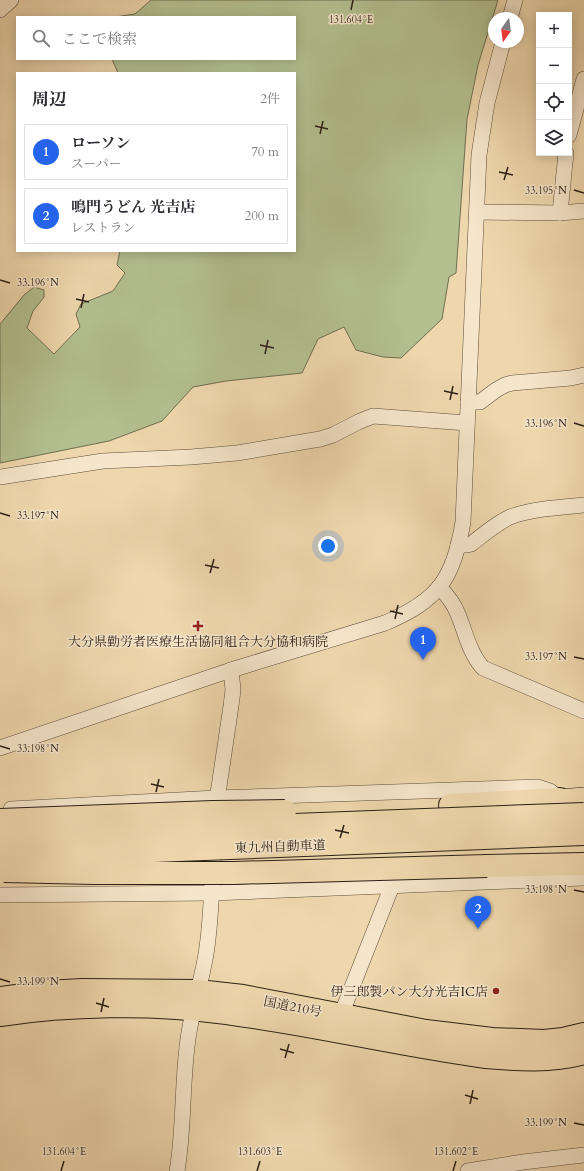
<!DOCTYPE html>
<html lang="ja">
<head>
<meta charset="utf-8">
<style>
  :root { --surface:#fff; --page:#f7f7f7; --text:#2b2b33; --muted:#7c7c81; --line:#e1e1e2; --accent:#2563eb }
  body { margin:0; font-family:Cardo,"Noto Serif JP",serif; background:var(--page); color:var(--text) }
  .controls { position:absolute; right:12px; top:12px; display:grid; overflow:hidden; border-radius:0px; box-shadow:0 2px 10px #0003 }
  .controls button { width:36px; height:36px; display:grid; place-items:center; padding:0; border:0; border-bottom:1px solid var(--line); background:var(--surface); color:var(--text); font:20px sans-serif }
  .compass { position:absolute; left:488px; top:12px; width:36px; height:36px; border-radius:50%; background:var(--surface); box-shadow:0 2px 10px #0003; rotate:194deg }
  .you { position:absolute; left:328px; top:546px; width:14px; height:14px; margin:-10px; border:3px solid #fff; border-radius:50%; background:#1a73e8; box-shadow:0 0 0 6px #1a73e833 }
  .badge { display:grid; place-items:center; width:26px; height:26px; border-radius:50%; background:var(--accent); color:#fff; font-size:13px; font-weight:700 }
  .pin { position:absolute; translate:-50% -33px; filter:drop-shadow(0 1px 2px #0008) }
  .pin::after { content:''; position:absolute; top:21px; width:14px; height:12px; background:inherit; clip-path:polygon(0 0,100% 0,50% 100%) }
  .list { margin:0; padding:0; list-style:none }
  h2 { display:flex; justify-content:space-between; align-items:center; height:52px; margin:0; padding:0 16px; font-size:17px }
  h2 small { font-size:13px; font-weight:400; color:var(--muted) }
  .list li { display:grid; grid-template-columns:26px 1fr auto; gap:12px; align-items:center; box-sizing:border-box; height:56px; margin:0 8px 8px; padding:0 8px; border:1px solid var(--line); border-radius:0px }
  .list b { display:block; font-size:15px; white-space:nowrap }
  .list p { margin:0; font-size:13px; white-space:nowrap; color:var(--muted) }
  .list em { font-size:13px; font-style:normal; color:var(--muted) }
  .icon { flex:none; width:22px; height:22px; fill:none; stroke:currentColor; stroke-width:2; stroke-linecap:round; stroke-linejoin:round }
  .map { position:relative; flex:none; width:584px; height:1171px; overflow:hidden }
  .search { position:absolute; background:var(--surface); box-shadow:0 2px 10px #0003; left:16px; top:16px; width:280px; height:44px; display:flex; align-items:center; gap:10px; box-sizing:border-box; padding:0 14px; border-radius:0px; color:var(--muted); font-size:15px }
  .panel { position:absolute; background:var(--surface); box-shadow:0 2px 10px #0003; left:16px; top:72px; width:280px; height:180px; border-radius:0px }
  .map>svg:first-child { display:block }
  .green { fill:#b3bf8f; stroke:#6f6f52 }
  .lines { fill:none; stroke-linecap:round; stroke-linejoin:round }
  .minor-casing { stroke:#5c4d3c; stroke-width:16 }
  .major-casing { stroke:#2b1f16; stroke-width:20 }
  .highway-casing { stroke:#2b1f16; stroke-width:24 }
  .minor { stroke:#f5e5ca; stroke-width:15 }
  .major { stroke:#efd7ad; stroke-width:19 }
  .highway { stroke:#efd7ad; stroke-width:22 }
  .highway-bridge-casing { stroke:#2b1f16; stroke-width:24; stroke-linecap:butt }
  .highway-bridge { stroke:#efd7ad; stroke-width:22 }
  .ticks { fill:none; stroke:#2b1f16; stroke-width:1.5 }
  .poi-dot { fill:#8f2418; stroke:#f5e5ca; stroke-width:1.5 }
  .labels { text-anchor:middle; stroke-width:3; stroke-linejoin:round; paint-order:stroke }
  .poi-label { font-size:13px; fill:#2b1f16; stroke:#f5e5ca }
  .street-label { font-size:13px; fill:#2b1f16; stroke:#f5e5ca }
  .ticks-label { font-size:10px; text-anchor:middle; fill:#2b1f16; stroke:#f5e5ca; stroke-width:3; stroke-linejoin:round; paint-order:stroke }
</style>
</head>
<body>
<div class="map">
<svg width="584" height="1171" viewBox="0 0 584 1171">
  <rect width="100%" height="100%" fill="#efd7ad"/>
  <filter id="stains"><feTurbulence type="fractalNoise" baseFrequency=".005" numOctaves="4"/><feColorMatrix values="0 0 0 0 .2 0 0 0 0 .09 0 0 0 0 .02 0 0 0 .5 -.17"/></filter>
  <radialGradient id="worn" r=".72"><stop offset=".6" stop-color="#630" stop-opacity="0"/><stop offset="1" stop-color="#630" stop-opacity=".3"/></radialGradient>
  <polygon class="green" points="151,0 498,0 478,65 467,119 456,273 449,277 442,319 401,358 383,357 356,350 344,327 318,339 302,373 226,381 193,387 162,421 109,441 0,463 0,324 24,295 34,287 44,290 44,297 33,311 27,328 54,354 80,327 76,314 81,304 113,291 125,273 117,265 120,251 295,251 295,73 118,73 112,59 295,59 295,17 115,17 135,14"/>
  <g class="lines">
    <defs>
      <g id="minor">
        <polyline points="0,10 11,0"/>
        <polyline points="510,18 515,0"/>
        <polyline points="569,135 584,79"/>
        <polyline points="477,212 560,213 584,211"/>
        <polyline points="560,213 566,153"/>
        <polyline points="468,402 480,402 496,390 505,385 512,383 571,378 584,375"/>
        <polyline points="0,477 103,461 191,457 237,453 320,439 333,435 358,422 373,416 467,423"/>
        <path d="M458,545h9l4,-1c12,-9 24,-20 39,-27 20,-8 52,-10 74,-12"/>
        <path d="M439,587c7,7 14,15 18,25 8,18 12,41 26,56l101,43"/>
        <path d="M0,748l231,-78 154,-47c54,-23 68,-44 78,-101l16,-367 8,-52 16,-61"/>
        <polyline points="216,807 231,706 233,690 231,670"/>
        <polyline points="11,809 216,798 538,787 550,791 560,799"/>
        <polyline points="0,895 212,893 584,878"/>
        <polyline points="341,1015 392,886"/>
        <path d="M177,1171c7,-41 5,-83 10,-124 3,-32 14,-62 19,-93 6,-37 6,-77 8,-115"/>
        <polyline points="468,1171 523,1162 584,1155"/>
      </g>
      <polyline id="major" points="560,799 584,797"/>
      <g id="highway">
        <polyline points="450,805 560,799"/>
        <polyline points="487,866 584,864"/>
        <polyline points="0,998 46,992 82,990 198,991 243,996 426,1031 492,1039 544,1041 563,1039 584,1034"/>
        <path d="M0,1015c69,-10 149,-12 218,-3 90,11 178,33 268,45 33,3 66,5 98,-4"/>
      </g>
    </defs>
    <use href="#minor" class="minor-casing"/>
    <use href="#major" class="major-casing"/>
    <use href="#highway" class="highway-casing"/>
    <use href="#minor" class="minor"/>
    <use href="#major" class="major"/>
    <use href="#highway" class="highway"/>
    <defs>
      <g id="highway-bridge">
        <polyline points="0,820 213,812 285,811"/>
        <polyline points="0,836 584,814"/>
        <polyline points="0,857 584,834"/>
        <polyline points="4,871 93,873 233,873 487,866"/>
      </g>
    </defs>
    <use href="#highway-bridge" class="highway-bridge-casing"/>
    <use href="#highway-bridge" class="highway-bridge"/>
  </g>
  <path class="ticks" d="M351,10l2,-10M315,126l13,3M320,134l3,-13M499,172l14,3M504,180l4,-13M574,190l10,3M0,280l10,3M76,299l13,3M81,308l3,-14M260,345l14,3M265,354l3,-14M444,391l14,3M450,400l3,-14M574,423l10,3M0,513l10,3M205,565l14,3M210,573l4,-14M390,611l13,3M395,619l3,-14M574,657l10,2M0,746l10,3M151,784l13,3M156,792l3,-13M335,830l14,3M340,838l4,-13M574,890l10,2M0,979l10,3M96,1003l13,4M101,1012l3,-14M280,1049l14,4M285,1058l4,-14M465,1095l13,4M470,1104l3,-14M574,1123l10,2M61,1171l3,-10M257,1171l3,-10M453,1171l3,-10"/>
  <g class="poi-dot">
    <path d="M196 620h4v4h4v4h-4v4h-4v-4h-4v-4h4z"/>
    <circle cx="496" cy="991" r="4"/>
  </g>
  <g class="labels">
    <g class="poi-label">
      <text x="198" y="646">大分県勤労者医療生活協同組合大分協和病院</text>
      <text x="488" y="996" text-anchor="end">伊三郎製パン大分光吉IC店</text>
    </g>
    <g class="street-label">
      <text transform="translate(280 846) rotate(-2)" y="5">東九州自動車道</text>
      <text transform="translate(293 1006) rotate(11)" y="5">国道210号</text>
    </g>
  </g>
  <g class="ticks-label">
    <text x="351" y="23">131.604°E</text>
    <text x="546" y="194">33.195°N</text>
    <text x="38" y="286">33.196°N</text>
    <text x="546" y="427">33.196°N</text>
    <text x="38" y="519">33.197°N</text>
    <text x="546" y="660">33.197°N</text>
    <text x="38" y="752">33.198°N</text>
    <text x="546" y="893">33.198°N</text>
    <text x="38" y="985">33.199°N</text>
    <text x="546" y="1126">33.199°N</text>
    <text x="64" y="1155">131.604°E</text>
    <text x="260" y="1155">131.603°E</text>
    <text x="456" y="1155">131.602°E</text>
  </g>
  <rect width="100%" height="100%" filter="url(#stains)"/>
  <rect width="100%" height="100%" fill="url(#worn)"/>
</svg>
<div class="controls">
<button>+</button>
<button>−</button>
<button><svg class="icon" aria-label="locate" viewBox="0 0 24 24"><circle cx="12" cy="12" r="6"/><path d="M12 2v4M12 18v4M2 12h4M18 12h4"/></svg></button>
<button><svg class="icon" aria-label="layers" viewBox="0 0 24 24"><path d="M12 4l9 5-9 5-9-5zM3 14l9 5 9-5"/></svg></button>
</div>
<svg class="compass" viewBox="-18 -18 36 36"><path d="M0-13l5 13h-10z" fill="#e53935"/><path d="M0 13l5-13h-10z" fill="#7c7c81"/></svg>
<div class="you"></div>
<div class="pin badge" style="left:423px;top:660px">1</div>
<div class="pin badge" style="left:478px;top:929px">2</div>
<div class="search"><svg class="icon" aria-label="search" viewBox="0 0 24 24"><circle cx="10" cy="10" r="6"/><path d="M15 15l6 6"/></svg>ここで検索</div>
<section class="panel">
<h2>周辺<small>2件</small></h2>
<ul class="list">
<li><span class="badge">1</span><div><b>ローソン</b><p>スーパー</p></div><em>70 m</em></li>
<li><span class="badge">2</span><div><b>鳴門うどん 光吉店</b><p>レストラン</p></div><em>200 m</em></li>
</ul>
</section>
</div>
</body>
</html>
